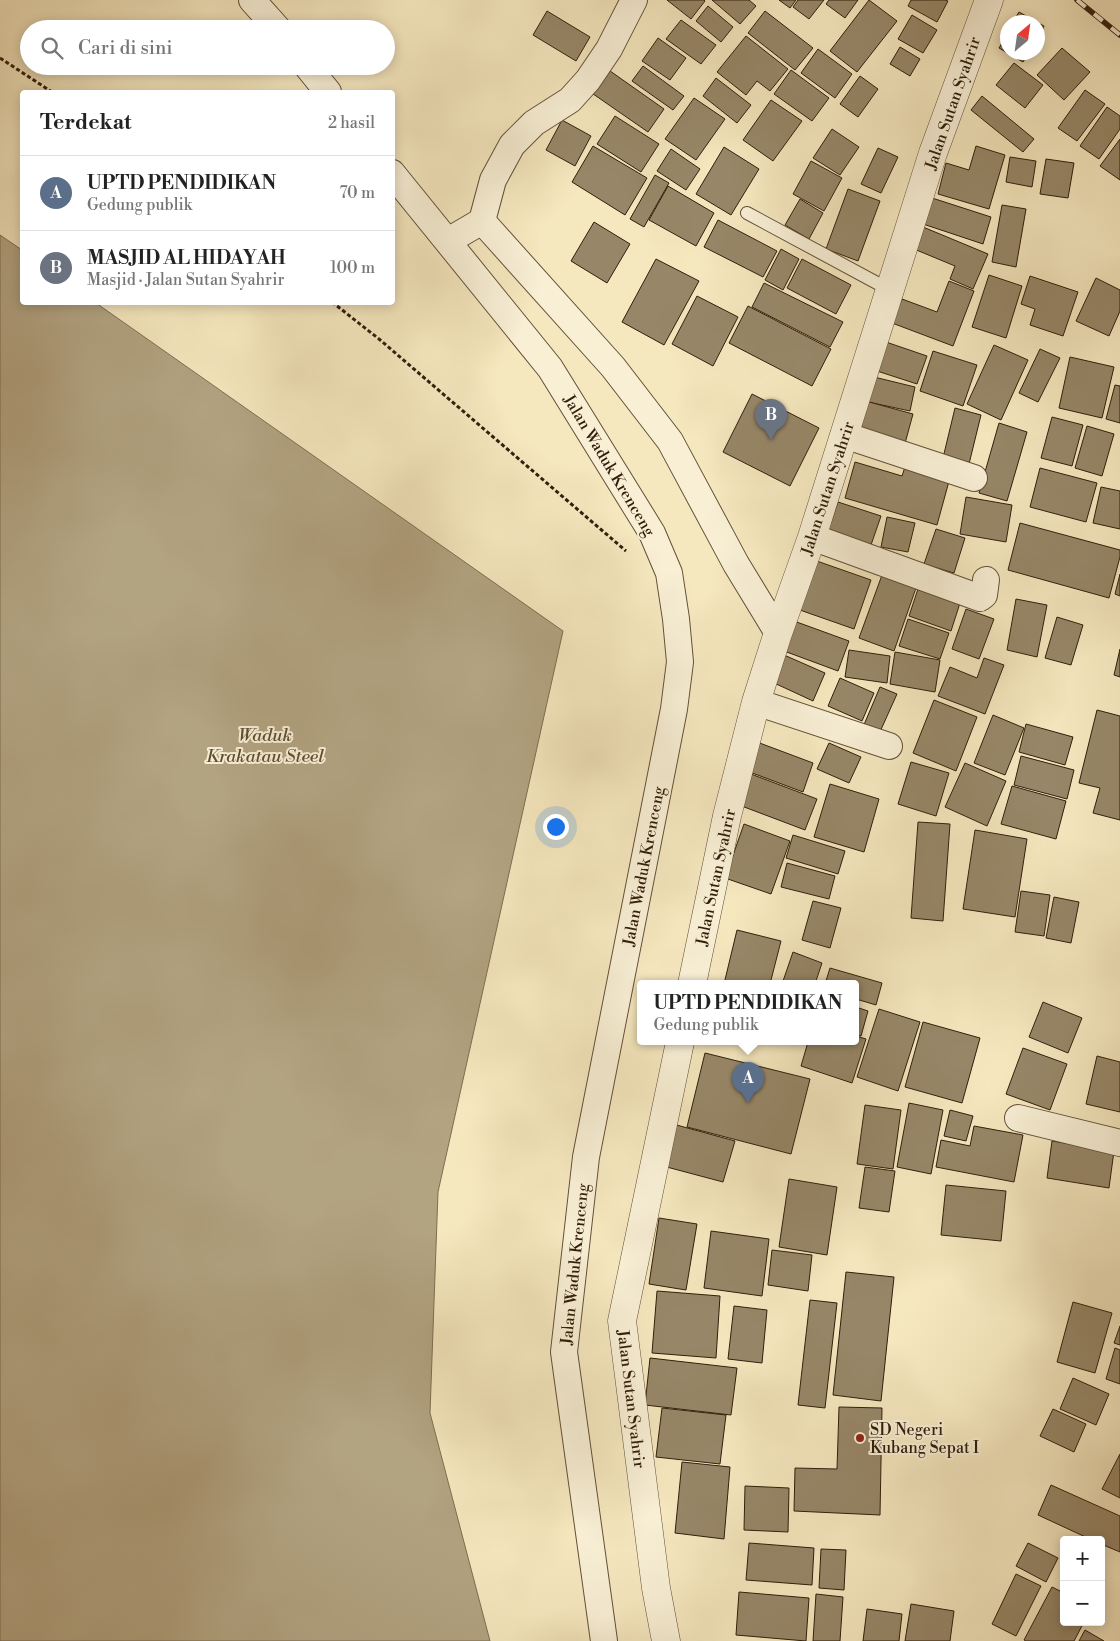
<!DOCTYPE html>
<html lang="id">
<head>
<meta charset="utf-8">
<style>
  :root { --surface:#fff; --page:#f2f2f2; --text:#222; --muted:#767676; --line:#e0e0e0; --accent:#d93025 }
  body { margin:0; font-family:"Libre Bodoni",serif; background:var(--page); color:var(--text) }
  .controls { position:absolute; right:15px; bottom:15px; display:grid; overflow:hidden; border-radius:5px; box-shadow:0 2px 12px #0003 }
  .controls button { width:45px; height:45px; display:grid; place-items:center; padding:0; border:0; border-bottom:1px solid var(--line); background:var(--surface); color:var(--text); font:25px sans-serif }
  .compass { position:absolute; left:1000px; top:15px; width:45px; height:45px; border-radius:50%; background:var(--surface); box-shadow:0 2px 12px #0003; rotate:29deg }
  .you { position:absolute; left:555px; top:826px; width:18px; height:18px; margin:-12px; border:4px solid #fff; border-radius:50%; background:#1a73e8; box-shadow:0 0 0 8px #1a73e833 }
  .badge { display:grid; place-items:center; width:32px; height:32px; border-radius:50%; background:var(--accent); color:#fff; font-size:16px; font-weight:700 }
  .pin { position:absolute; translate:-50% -41px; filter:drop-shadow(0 1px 2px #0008) }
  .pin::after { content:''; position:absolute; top:26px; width:18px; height:15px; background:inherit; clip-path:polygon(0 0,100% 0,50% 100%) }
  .popup { position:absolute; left:637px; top:980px; width:222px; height:65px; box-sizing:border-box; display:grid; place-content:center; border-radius:5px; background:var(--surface); filter:drop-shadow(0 1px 4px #0005); font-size:16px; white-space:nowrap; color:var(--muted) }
  .popup b { font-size:19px; color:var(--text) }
  .popup::after { content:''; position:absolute; left:50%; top:100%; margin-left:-10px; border:10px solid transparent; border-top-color:var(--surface) }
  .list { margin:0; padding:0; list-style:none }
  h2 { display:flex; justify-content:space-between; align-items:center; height:65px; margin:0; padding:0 20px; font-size:21px }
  h2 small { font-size:16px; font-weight:400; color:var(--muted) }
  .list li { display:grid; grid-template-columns:32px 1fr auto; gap:15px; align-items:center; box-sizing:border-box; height:75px; padding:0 20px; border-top:1px solid var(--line) }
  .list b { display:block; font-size:19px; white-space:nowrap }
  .list p { margin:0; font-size:16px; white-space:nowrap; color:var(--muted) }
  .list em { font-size:16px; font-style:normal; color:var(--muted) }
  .icon { flex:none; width:28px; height:28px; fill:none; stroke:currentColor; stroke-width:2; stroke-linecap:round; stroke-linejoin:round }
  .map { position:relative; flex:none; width:1120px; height:1641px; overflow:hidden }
  .search { position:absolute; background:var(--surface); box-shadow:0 2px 12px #0003; left:20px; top:20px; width:375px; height:55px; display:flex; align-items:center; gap:12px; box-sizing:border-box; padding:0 18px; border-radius:28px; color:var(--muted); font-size:19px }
  .panel { position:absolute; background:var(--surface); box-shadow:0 2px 12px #0003; left:20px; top:90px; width:375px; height:215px; border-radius:5px }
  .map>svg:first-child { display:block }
  .water { fill:#b2a381; stroke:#7e6e52 }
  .building { fill:#978768; stroke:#311e0b }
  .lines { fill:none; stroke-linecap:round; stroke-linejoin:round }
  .service-casing { stroke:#625038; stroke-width:14 }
  .minor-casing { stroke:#625038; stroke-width:28 }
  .tertiary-casing { stroke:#625038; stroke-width:29 }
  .path { stroke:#311e0b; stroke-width:3; stroke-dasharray:4 2.5; stroke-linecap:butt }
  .service { stroke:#f8efd5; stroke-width:12 }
  .minor { stroke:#f8efd5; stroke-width:26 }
  .tertiary { stroke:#f8efd5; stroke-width:28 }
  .rail-casing { stroke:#311e0b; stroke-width:5.5 }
  .rail { stroke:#f8efd5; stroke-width:4; stroke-dasharray:11; stroke-linecap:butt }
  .poi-dot { fill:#8f2418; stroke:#f8efd5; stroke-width:2 }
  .labels { text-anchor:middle; stroke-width:4; stroke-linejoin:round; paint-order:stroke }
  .street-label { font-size:16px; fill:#311e0b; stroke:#f8efd5 }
  .poi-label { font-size:16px; fill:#311e0b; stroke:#f8efd5; text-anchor:start }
  .water-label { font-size:18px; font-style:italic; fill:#5e4d34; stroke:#f8efd5 }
</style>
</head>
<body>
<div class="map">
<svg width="1120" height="1641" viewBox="0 0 1120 1641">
  <rect width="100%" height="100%" fill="#f5e7be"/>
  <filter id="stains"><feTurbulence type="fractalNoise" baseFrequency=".004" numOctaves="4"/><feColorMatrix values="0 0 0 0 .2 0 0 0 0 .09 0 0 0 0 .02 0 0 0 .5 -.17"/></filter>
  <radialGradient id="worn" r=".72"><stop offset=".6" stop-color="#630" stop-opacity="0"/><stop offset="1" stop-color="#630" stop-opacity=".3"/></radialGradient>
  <polygon class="water" points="0,235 22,250 22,302 96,303 563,631 438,1192 430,1413 490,1641 0,1641"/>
  <g class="building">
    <polygon points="667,0 704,0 705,1 691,19"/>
    <polygon points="712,0 749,0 756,6 740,24"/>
    <polygon points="779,0 796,0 790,8"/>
    <polygon points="798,0 824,0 809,19 793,7"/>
    <polygon points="829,0 858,0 845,18 826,4"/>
    <polygon points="869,0 897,21 857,72 830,51"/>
    <polygon points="911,0 945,0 948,1 937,22 908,6"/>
    <polygon points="708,6 733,27 721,42 696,21"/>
    <polygon points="547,11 590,37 576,61 533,35"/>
    <polygon points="765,11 813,48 795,70 748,33"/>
    <polygon points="1019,12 1037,22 1013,22"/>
    <polygon points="912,15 937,30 923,53 898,39"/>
    <polygon points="681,20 716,45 701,64 666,39"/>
    <polygon points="1038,23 1044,26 1038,38"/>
    <polygon points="1008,33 1008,52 1029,52 1023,62 999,48"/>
    <polygon points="746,36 788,69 770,91 757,81 746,95 717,72"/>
    <polygon points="658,38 686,58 670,80 642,61"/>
    <polygon points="900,47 920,59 910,76 890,64"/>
    <polygon points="1062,48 1090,72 1064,100 1037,75"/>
    <polygon points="818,49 852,74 835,98 801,73"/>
    <polygon points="1014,63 1043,85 1025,108 996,85"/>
    <polygon points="603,66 664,109 648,132 586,89"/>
    <polygon points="643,66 684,96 673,110 632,81"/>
    <polygon points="791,70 829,98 812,121 774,94"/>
    <polygon points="860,76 878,89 858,117 840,104"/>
    <polygon points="716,78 751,105 737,123 703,96"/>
    <polygon points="1085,90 1105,104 1077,141 1058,128"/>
    <polygon points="982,96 1034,139 1023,152 971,110"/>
    <polygon points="694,98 725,119 696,160 665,139"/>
    <polygon points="771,100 802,121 773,161 743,140"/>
    <polygon points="1107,107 1120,116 1120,129 1099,159 1080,146"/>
    <polygon points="615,116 659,144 641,172 597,144"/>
    <polygon points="562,120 591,136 575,166 546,150"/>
    <polygon points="832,129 859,147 840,175 813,158"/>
    <polygon points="1120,139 1120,180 1100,166"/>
    <polygon points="593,146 647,178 625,215 572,182"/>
    <polygon points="976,146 1005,155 989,209 938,194 946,163 969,170"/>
    <polygon points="724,147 759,169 731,215 696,194"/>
    <polygon points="878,148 898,157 881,193 861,184"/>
    <polygon points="671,149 700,169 686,190 657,171"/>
    <polygon points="1010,157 1036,161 1032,187 1006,182"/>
    <polygon points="1046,159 1074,163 1068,198 1040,194"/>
    <polygon points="811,161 842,178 824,211 793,194"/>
    <polygon points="655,175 669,183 644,227 630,219"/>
    <polygon points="668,186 714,213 696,246 649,220"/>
    <polygon points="848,189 880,201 858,261 826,249"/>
    <polygon points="929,197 991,217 983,244 920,223"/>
    <polygon points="800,199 823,213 809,239 785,225"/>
    <polygon points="1002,205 1026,209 1016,267 992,262"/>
    <polygon points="718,220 777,251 763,277 704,247"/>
    <polygon points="594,222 630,244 607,283 571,261"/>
    <polygon points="923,227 988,254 973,289 950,279 955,266 914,249"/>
    <polygon points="781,249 799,259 783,290 765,280"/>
    <polygon points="656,259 699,281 664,345 622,322"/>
    <polygon points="802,259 851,285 836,314 787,288"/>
    <polygon points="989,275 1022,286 1006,338 972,327"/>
    <polygon points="1030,276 1078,292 1063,336 1030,325 1035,309 1021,304"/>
    <polygon points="1096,278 1120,290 1120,311 1109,336 1076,321"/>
    <polygon points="949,281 974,291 953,346 892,323 902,299 937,312"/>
    <polygon points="764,283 843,322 830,347 752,307"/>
    <polygon points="697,296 738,317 713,366 672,344"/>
    <polygon points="748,306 831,349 812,386 729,343"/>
    <polygon points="883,341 927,356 917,384 874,370"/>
    <polygon points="994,345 1028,360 1001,420 967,404"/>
    <polygon points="1040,349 1060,358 1038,402 1019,393"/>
    <polygon points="933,351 977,365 963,406 920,391"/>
    <polygon points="1070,357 1114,367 1102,418 1059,408"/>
    <polygon points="874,377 915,387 910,411 868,402"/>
    <polygon points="1115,385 1120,386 1120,423 1106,419"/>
    <polygon points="752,394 819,428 790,486 723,452"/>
    <polygon points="862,400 913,414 904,447 853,433"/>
    <polygon points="955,408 981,415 968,468 942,462"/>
    <polygon points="1052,417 1083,425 1072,466 1041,458"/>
    <polygon points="999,423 1027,432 1007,501 979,493"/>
    <polygon points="1087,426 1114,434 1102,476 1075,468"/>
    <polygon points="907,461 951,474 937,525 845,498 855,462 902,476"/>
    <polygon points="1040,468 1097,483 1086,522 1030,507"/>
    <polygon points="1101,487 1120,491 1120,529 1093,523"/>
    <polygon points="966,497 1012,505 1006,542 960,534"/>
    <polygon points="838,502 881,516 871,545 828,531"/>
    <polygon points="887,517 915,523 908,552 881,547"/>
    <polygon points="1020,523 1120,550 1120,557 1109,598 1008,570"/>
    <polygon points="936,529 965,538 954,573 924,564"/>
    <polygon points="814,560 871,580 854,629 797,609"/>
    <polygon points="1120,574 1120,596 1115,594"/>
    <polygon points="882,575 916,588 894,651 859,638"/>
    <polygon points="918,589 960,603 951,631 909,616"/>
    <polygon points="1016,599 1047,605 1037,657 1007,650"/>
    <polygon points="966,609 994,619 979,659 952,649"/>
    <polygon points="1057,617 1083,625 1071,665 1045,658"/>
    <polygon points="908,619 949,633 940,659 899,646"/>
    <polygon points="794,621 849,641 838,671 784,651"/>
    <polygon points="1120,649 1120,677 1114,675"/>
    <polygon points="849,650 890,656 887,683 845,677"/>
    <polygon points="895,652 940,660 935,692 890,684"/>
    <polygon points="784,655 825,673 813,701 772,682"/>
    <polygon points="984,658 1004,665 985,714 938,696 950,667 977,678"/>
    <polygon points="840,678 874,693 862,721 828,706"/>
    <polygon points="880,687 897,694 879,734 863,727"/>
    <polygon points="934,700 977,717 956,771 913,753"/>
    <polygon points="1097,710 1120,716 1120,820 1093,813 1100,788 1079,783"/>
    <polygon points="993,715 1024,728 1005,775 974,763"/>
    <polygon points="1026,724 1073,737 1065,765 1019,752"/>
    <polygon points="757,742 813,763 803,792 747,771"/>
    <polygon points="829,743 861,757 849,783 817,769"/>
    <polygon points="1021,756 1074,770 1067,799 1014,785"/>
    <polygon points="911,762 949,773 936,816 898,804"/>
    <polygon points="965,763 1006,781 987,826 945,807"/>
    <polygon points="743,771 817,799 805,830 731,802"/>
    <polygon points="830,784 879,799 864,852 814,837"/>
    <polygon points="1012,786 1066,801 1056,839 1001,824"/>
    <polygon points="918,822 950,824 943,921 911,918"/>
    <polygon points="744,824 790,841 771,894 725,878"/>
    <polygon points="975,830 1027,839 1015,917 963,909"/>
    <polygon points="793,835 845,851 838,874 786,858"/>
    <polygon points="787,863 835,876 829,899 781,887"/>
    <polygon points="1021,891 1050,895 1044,936 1015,932"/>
    <polygon points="1054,897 1079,902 1071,943 1046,938"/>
    <polygon points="813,901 841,908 830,948 802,940"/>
    <polygon points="737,930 781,941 770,984 724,984"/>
    <polygon points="793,952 822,963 815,984 782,984"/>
    <polygon points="830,968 882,983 876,1005 856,999 856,984 825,984"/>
    <polygon points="1043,1002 1082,1018 1068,1053 1029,1037"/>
    <polygon points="856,1007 868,1011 861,1036 856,1035"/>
    <polygon points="879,1009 920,1022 898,1091 857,1077"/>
    <polygon points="923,1022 980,1038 962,1103 905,1087"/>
    <polygon points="856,1036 866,1039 852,1083 801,1066 808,1042 856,1042"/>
    <polygon points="1023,1048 1067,1064 1050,1110 1006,1094"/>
    <polygon points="705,1053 810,1079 791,1154 687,1127"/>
    <polygon points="1097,1056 1120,1062 1120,1112 1086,1104"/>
    <polygon points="909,1103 943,1110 931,1174 897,1167"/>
    <polygon points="865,1105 901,1110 893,1169 857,1164"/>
    <polygon points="950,1110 973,1116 966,1141 944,1136"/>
    <polygon points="673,1124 735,1141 723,1182 663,1166"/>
    <polygon points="974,1126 1023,1135 1014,1182 936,1167 941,1140 970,1146"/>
    <polygon points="1052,1141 1114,1151 1109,1188 1047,1178"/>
    <polygon points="865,1167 895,1171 889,1212 859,1208"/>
    <polygon points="789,1179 837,1187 827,1255 779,1247"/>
    <polygon points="946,1185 1006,1191 1001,1241 941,1235"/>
    <polygon points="659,1218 697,1224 686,1290 649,1284"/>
    <polygon points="711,1231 769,1239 762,1296 704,1288"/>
    <polygon points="772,1250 812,1255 808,1291 768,1285"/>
    <polygon points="846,1272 894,1277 881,1401 833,1395"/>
    <polygon points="657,1291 720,1296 716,1358 652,1353"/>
    <polygon points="810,1300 837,1303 825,1408 798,1405"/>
    <polygon points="1073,1302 1112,1313 1095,1373 1057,1362"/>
    <polygon points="734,1306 767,1310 762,1363 728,1359"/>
    <polygon points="1120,1326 1120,1345 1114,1343"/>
    <polygon points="1115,1348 1120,1350 1120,1384 1106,1379"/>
    <polygon points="650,1358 737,1368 731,1415 645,1405"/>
    <polygon points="1073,1378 1109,1394 1096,1425 1060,1409"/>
    <polygon points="839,1407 882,1408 880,1515 794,1511 795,1468 837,1469"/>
    <polygon points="662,1408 726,1415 720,1464 656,1457"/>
    <polygon points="1053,1409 1086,1424 1074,1452 1040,1436"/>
    <polygon points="1120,1454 1120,1498 1102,1489"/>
    <polygon points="682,1462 730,1467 724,1539 675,1533"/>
    <polygon points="1051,1485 1120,1516 1120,1552 1101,1544 1101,1540 1092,1540 1038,1515"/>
    <polygon points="745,1486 789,1488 788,1532 744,1530"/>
    <polygon points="749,1543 814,1548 812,1585 746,1580"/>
    <polygon points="1028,1543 1058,1558 1046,1582 1016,1566"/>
    <polygon points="821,1549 846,1550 844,1590 819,1588"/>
    <polygon points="1016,1574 1041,1586 1016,1636 992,1624"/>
    <polygon points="1052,1587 1064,1593 1064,1622 1084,1622 1074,1641 1026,1641 1024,1640"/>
    <polygon points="739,1592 809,1598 806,1641 736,1635"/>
    <polygon points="816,1594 843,1597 840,1641 813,1641"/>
    <polygon points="911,1604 954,1611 950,1641 905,1641"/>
    <polygon points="867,1609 902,1614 899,1641 863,1641"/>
    <polygon points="1085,1630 1104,1641 1079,1641"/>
  </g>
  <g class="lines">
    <defs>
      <polyline id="service" points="747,213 890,290"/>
      <g id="minor">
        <polyline points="252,0 278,29"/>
        <polyline points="307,66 328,92"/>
        <polyline points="392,173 550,368 652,533 669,573 676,619 680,662 674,709 586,1157 564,1352 604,1641"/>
        <polyline points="482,221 613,367 670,441 736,564 778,633"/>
        <polyline points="448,241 482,221 493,180 512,145 534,123 570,100 588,80 609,49 634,0"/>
        <polyline points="844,435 974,478"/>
        <polyline points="812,537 980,598 984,595 986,580"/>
        <polyline points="756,702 889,746"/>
        <polyline points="1018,1118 1120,1143"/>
      </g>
      <g id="tertiary">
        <polyline points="692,984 727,816 756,702 778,633 812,537 933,153 989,0"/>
        <polyline points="666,1641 656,1588 622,1321 680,1042"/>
      </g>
    </defs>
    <use href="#service" class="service-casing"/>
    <use href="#minor" class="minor-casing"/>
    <use href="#tertiary" class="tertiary-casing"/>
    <g class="path">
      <polyline points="0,58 52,92"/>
      <polyline points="332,302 379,339 626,551"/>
    </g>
    <use href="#service" class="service"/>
    <use href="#minor" class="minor"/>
    <use href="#tertiary" class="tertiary"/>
    <defs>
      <polyline id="rail" points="1077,0 1120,35"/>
    </defs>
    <use href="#rail" class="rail-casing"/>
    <use href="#rail" class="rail"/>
  </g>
  <circle class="poi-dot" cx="860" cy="1438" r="5"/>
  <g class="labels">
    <g class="street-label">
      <text transform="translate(952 103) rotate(-71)" y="6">Jalan Sutan Syahrir</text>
      <text transform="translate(610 465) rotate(59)" y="6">Jalan Waduk Krenceng</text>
      <text transform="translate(827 488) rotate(-72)" y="6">Jalan Sutan Syahrir</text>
      <text transform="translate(643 866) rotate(-79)" y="6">Jalan Waduk Krenceng</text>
      <text transform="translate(715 877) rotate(-78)" y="6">Jalan Sutan Syahrir</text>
      <text transform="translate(574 1264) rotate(-84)" y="6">Jalan Waduk Krenceng</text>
      <text transform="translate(632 1399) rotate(83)" y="6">Jalan Sutan Syahrir</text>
    </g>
    <g class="poi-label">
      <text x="870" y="1435">SD Negeri<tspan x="870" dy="18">Kubang Sepat I</tspan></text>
    </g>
    <g class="water-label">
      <text x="265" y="741">Waduk<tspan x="265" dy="21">Krakatau Steel</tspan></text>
    </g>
  </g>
  <rect width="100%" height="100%" filter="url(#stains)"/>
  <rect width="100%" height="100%" fill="url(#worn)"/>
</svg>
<div class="controls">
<button>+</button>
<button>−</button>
</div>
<svg class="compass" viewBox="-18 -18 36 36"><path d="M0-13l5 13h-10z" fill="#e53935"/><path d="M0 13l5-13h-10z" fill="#767676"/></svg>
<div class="you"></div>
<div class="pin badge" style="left:748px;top:1103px;background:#5c6f8a">A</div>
<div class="popup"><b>UPTD PENDIDIKAN</b>Gedung publik</div>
<div class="pin badge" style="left:771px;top:440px;background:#6b7280">B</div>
<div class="search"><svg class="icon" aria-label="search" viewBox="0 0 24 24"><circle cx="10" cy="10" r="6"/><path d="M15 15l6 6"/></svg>Cari di sini</div>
<section class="panel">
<h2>Terdekat<small>2 hasil</small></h2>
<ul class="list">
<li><span class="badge" style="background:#5c6f8a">A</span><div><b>UPTD PENDIDIKAN</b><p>Gedung publik</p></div><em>70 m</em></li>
<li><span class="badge" style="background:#6b7280">B</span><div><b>MASJID AL HIDAYAH</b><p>Masjid · Jalan Sutan Syahrir</p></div><em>100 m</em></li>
</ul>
</section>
</div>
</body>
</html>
